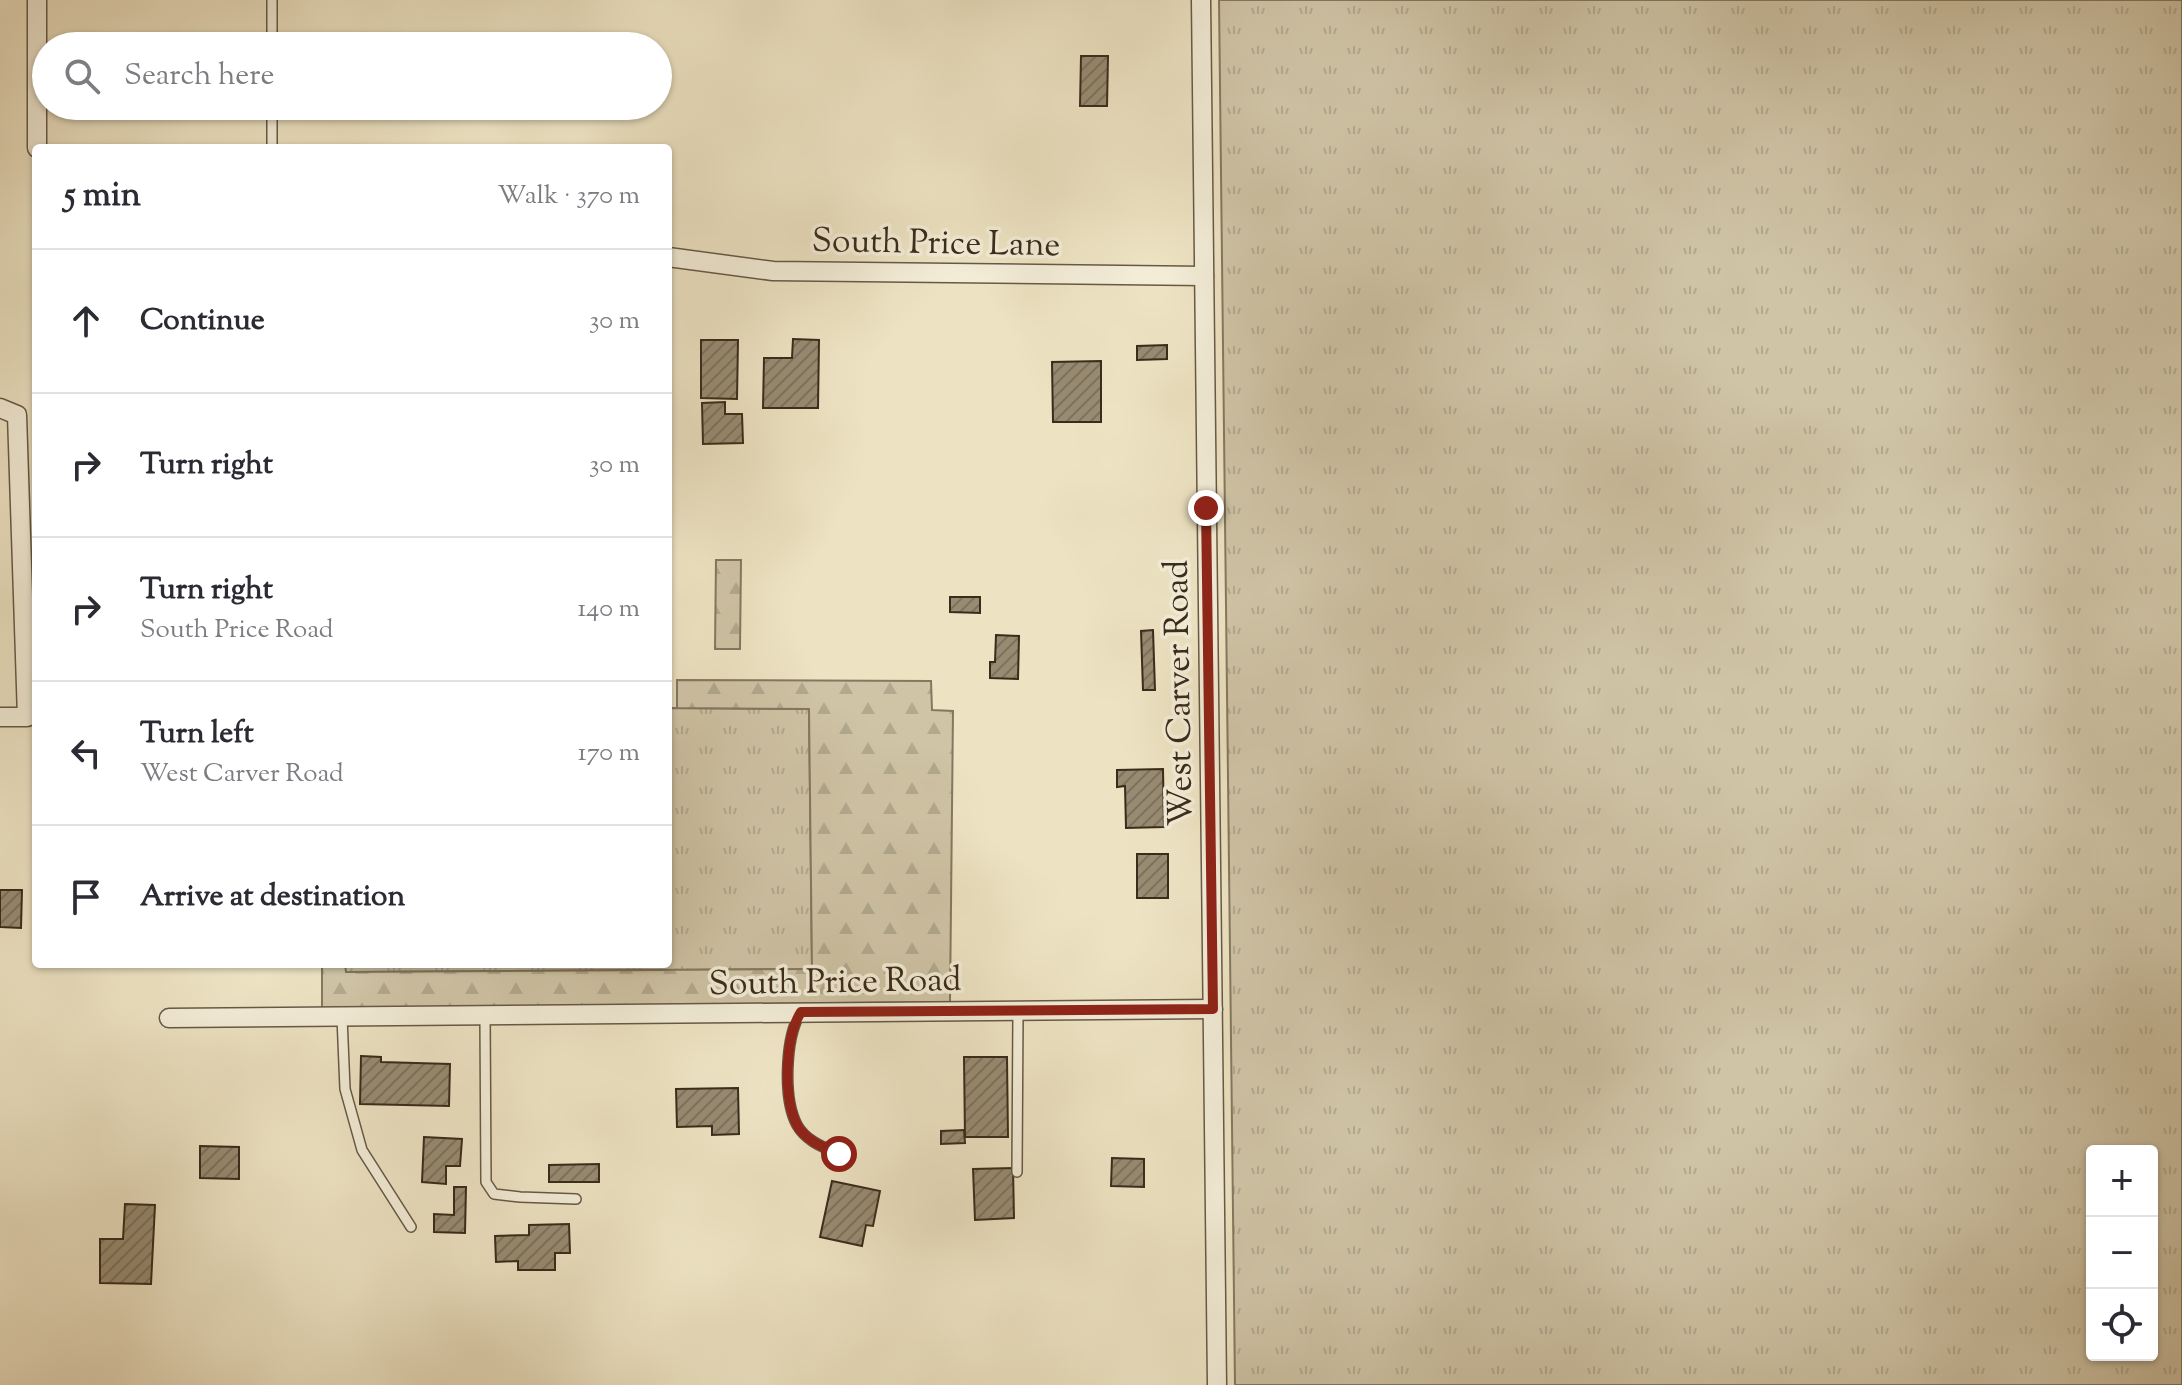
<!DOCTYPE html>
<html lang="en">
<head>
<meta charset="utf-8">
<style>
  :root { --surface:#fff; --page:#f2f2f3; --text:#2b2b33; --muted:#7c7c81; --line:#e1e1e2 }
  body { margin:0; font-family:"Sorts Mill Goudy",serif; background:var(--page); color:var(--text) }
  .controls { position:absolute; right:24px; bottom:24px; display:grid; overflow:hidden; border-radius:8px; box-shadow:0 2px 6px #0004 }
  .controls button { width:72px; height:72px; display:grid; place-items:center; padding:0; border:0; border-bottom:2px solid var(--line); background:var(--surface); color:var(--text); font:40px sans-serif }
  .stop { position:absolute; width:24px; height:24px; margin:-18px; border:6px solid #8f2418; border-radius:50%; background:#fff }
  .stop.end { background:#8f2418; border-color:#fff; box-shadow:0 2px 8px #0008 }
  .list { margin:0; padding:0; list-style:none }
  h2 { display:flex; justify-content:space-between; align-items:center; height:104px; margin:0; padding:0 32px; font-size:34px }
  h2 small { font-size:26px; font-weight:400; color:var(--muted) }
  .list li { display:grid; grid-template-columns:52px 1fr auto; gap:24px; align-items:center; box-sizing:border-box; height:144px; padding:0 32px; border-top:2px solid var(--line) }
  .list b { display:block; font-size:30px; white-space:nowrap }
  .list p { margin:0; font-size:26px; white-space:nowrap; color:var(--muted) }
  .list em { font-size:26px; font-style:normal; color:var(--muted) }
  .icon { flex:none; width:44px; height:44px; fill:none; stroke:currentColor; stroke-width:2; stroke-linecap:round; stroke-linejoin:round }
  .map { position:relative; flex:none; width:2182px; height:1385px; overflow:hidden }
  .search { position:absolute; background:var(--surface); box-shadow:0 2px 6px #0004; left:32px; top:32px; width:640px; height:88px; display:flex; align-items:center; gap:20px; box-sizing:border-box; padding:0 28px; border-radius:44px; color:var(--muted); font-size:30px }
  .panel { position:absolute; background:var(--surface); box-shadow:0 2px 6px #0004; left:32px; top:144px; width:640px; height:824px; border-radius:8px }
  .map>svg:first-child { display:block }
  .grass { fill:url(#grass-tufts); stroke:#847860; stroke-width:2; fill-rule:evenodd }
  .forest { fill:url(#forest-firs); stroke:#847860; stroke-width:2 }
  .building { fill:url(#building-hatch); stroke:#3a2b1b; stroke-width:2 }
  .lines { fill:none; stroke-linecap:round; stroke-linejoin:round }
  .service-casing { stroke:#675945; stroke-width:12 }
  .minor-casing { stroke:#675945; stroke-width:21 }
  .service { stroke:#f3edd8; stroke-width:9 }
  .minor { stroke:#f3edd8; stroke-width:18 }
  .route { stroke:#8f2418; stroke-width:10 }
  .labels { text-anchor:middle; stroke-width:7; stroke-linejoin:round; paint-order:stroke }
  .street-label { font-size:34px; fill:#3a2b1b; stroke:#f3edd8 }
</style>
</head>
<body>
<div class="map">
<svg width="2182" height="1385" viewBox="0 0 2182 1385">
  <defs>
    <pattern id="grass-tufts" width="24" height="20" patternUnits="userSpaceOnUse" patternTransform="scale(2)"><rect width="24" height="20" fill="#cfc4a6"/><path d="M3 7l-1-3M5 7V3M7 7l1-3M15 17l-1-3M17 17v-4M19 17l1-3" fill="none" stroke="#b2a98e"/></pattern>
    <pattern id="forest-firs" width="22" height="20" patternUnits="userSpaceOnUse" patternTransform="scale(2)"><rect width="22" height="20" fill="#cfc4a6"/><path d="M5 1l3.5 6h-7zM16 11l3.5 6h-7z" fill="#b2a98e"/></pattern>
    <pattern id="building-hatch" width="6" height="6" patternUnits="userSpaceOnUse" patternTransform="scale(2)"><rect width="6" height="6" fill="#978b72"/><path d="M-1 1l2-2M0 6l6-6M5 7l2-2" fill="none" stroke="#7c725d"/></pattern>
  </defs>
  <rect width="100%" height="100%" fill="#ede3c3"/>
  <filter id="stains"><feTurbulence type="fractalNoise" baseFrequency=".0025" numOctaves="4"/><feColorMatrix values="0 0 0 0 .2 0 0 0 0 .09 0 0 0 0 .02 0 0 0 .5 -.17"/></filter>
  <radialGradient id="worn" r=".72"><stop offset=".6" stop-color="#630" stop-opacity="0"/><stop offset="1" stop-color="#630" stop-opacity=".3"/></radialGradient>
  <g class="grass">
    <path d="M1219,0h963v1385h-947zM2092,1151h60v204h-60z"/>
    <polygon points="668,708 809,709 812,969 345,972 345,964 668,964"/>
  </g>
  <g class="forest">
    <polygon points="716,560 741,560 740,649 715,649"/>
    <polygon points="677,680 931,681 932,710 953,711 950,1002 322,1008 322,964 345,964 346,972 812,969 809,709 677,708"/>
  </g>
  <g class="building">
    <polygon points="1081,56 1108,56 1107,106 1080,106"/>
    <polygon points="793,339 819,340 818,408 763,408 764,358 792,358"/>
    <polygon points="701,340 738,340 737,399 701,398"/>
    <polygon points="1167,345 1167,359 1137,360 1137,346"/>
    <polygon points="1101,361 1101,422 1053,422 1052,362"/>
    <polygon points="725,402 725,414 742,414 743,443 703,444 702,403"/>
    <polygon points="950,597 980,597 980,613 950,612"/>
    <polygon points="1153,630 1155,690 1143,690 1141,631"/>
    <polygon points="996,635 1019,636 1018,679 990,678 990,662 995,662"/>
    <polygon points="1163,769 1164,827 1126,828 1125,786 1117,787 1117,770"/>
    <rect x="1137" y="854" width="31" height="44"/>
    <polygon points="0,890 22,890 21,928 0,927"/>
    <polygon points="361,1056 381,1057 381,1062 450,1064 449,1106 360,1104"/>
    <polygon points="964,1057 1007,1057 1008,1137 965,1137"/>
    <polygon points="738,1088 739,1134 712,1135 712,1126 677,1127 676,1089"/>
    <polygon points="964,1130 965,1143 941,1144 941,1131"/>
    <polygon points="424,1137 462,1139 460,1166 446,1166 446,1184 422,1182"/>
    <polygon points="200,1146 239,1147 239,1179 200,1178"/>
    <polygon points="1112,1158 1144,1159 1144,1187 1111,1186"/>
    <polygon points="599,1164 599,1182 549,1182 549,1165"/>
    <polygon points="1013,1168 1014,1218 975,1220 973,1169"/>
    <polygon points="832,1181 880,1191 873,1226 866,1225 862,1246 820,1237"/>
    <polygon points="454,1187 466,1187 465,1233 434,1232 434,1214 454,1215"/>
    <polygon points="125,1204 155,1205 151,1284 100,1283 100,1239 123,1239"/>
    <polygon points="569,1224 570,1253 555,1253 555,1270 518,1270 518,1261 496,1262 495,1236 529,1235 529,1225"/>
  </g>
  <g class="lines">
    <defs>
      <g id="service">
        <polyline points="272,0 272,46"/>
        <polyline points="272,106 272,148"/>
        <path d="M801,1012c-16,25 -18,87 -4,113 9,16 26,22 42,29"/>
        <polyline points="485,1015 486,1182 494,1194 520,1197 576,1199"/>
        <polyline points="342,1017 345,1089 362,1150 411,1227"/>
        <polyline points="1017,1172 1018,1011"/>
      </g>
      <g id="minor">
        <polyline points="1201,0 1217,1385"/>
        <polyline points="37,148 37,0"/>
        <polyline points="668,257 773,271 1204,276"/>
        <polyline points="0,408 17,415 27,717 0,717"/>
        <polyline points="169,1018 1213,1009"/>
      </g>
    </defs>
    <use href="#service" class="service-casing"/>
    <use href="#minor" class="minor-casing"/>
    <use href="#service" class="service"/>
    <use href="#minor" class="minor"/>
  </g>
  <g class="lines">
    <path class="route" d="M839,1154c-16,-7 -33,-13 -42,-29 -14,-27 -12,-88 4,-113l412,-3 -7,-501"/>
  </g>
  <g class="labels">
    <g class="street-label">
      <text transform="translate(936 241) rotate(1)" y="12">South Price Lane</text>
      <text transform="translate(1177 693) rotate(-91)" y="12">West Carver Road</text>
      <text transform="translate(835 980) rotate(-1)" y="12">South Price Road</text>
    </g>
  </g>
  <rect width="100%" height="100%" filter="url(#stains)"/>
  <rect width="100%" height="100%" fill="url(#worn)"/>
</svg>
<div class="controls">
<button>+</button>
<button>−</button>
<button><svg class="icon" aria-label="locate" viewBox="0 0 24 24"><circle cx="12" cy="12" r="6"/><path d="M12 2v4M12 18v4M2 12h4M18 12h4"/></svg></button>
</div>
<div class="stop" style="left:839px;top:1154px"></div>
<div class="stop end" style="left:1206px;top:508px"></div>
<div class="search"><svg class="icon" aria-label="search" viewBox="0 0 24 24"><circle cx="10" cy="10" r="6"/><path d="M15 15l6 6"/></svg>Search here</div>
<section class="panel">
<h2>5 min<small>Walk · 370 m</small></h2>
<ul class="list">
<li><svg class="icon" aria-label="ahead" viewBox="0 0 24 24"><path d="M12 20V5M6 11l6-6 6 6"/></svg><div><b>Continue</b></div><em>30 m</em></li>
<li><svg class="icon" aria-label="right" viewBox="0 0 24 24"><path d="M7 20v-9h11M14 6l5 5-5 5"/></svg><div><b>Turn right</b></div><em>30 m</em></li>
<li><svg class="icon" aria-label="right" viewBox="0 0 24 24"><path d="M7 20v-9h11M14 6l5 5-5 5"/></svg><div><b>Turn right</b><p>South Price Road</p></div><em>140 m</em></li>
<li><svg class="icon" aria-label="left" viewBox="0 0 24 24"><path d="M17 20v-9H6M10 6l-5 5 5 5"/></svg><div><b>Turn left</b><p>West Carver Road</p></div><em>170 m</em></li>
<li><svg class="icon" aria-label="arrive" viewBox="0 0 24 24"><path d="M6 21V4h12l-3 4 3 4H6"/></svg><div><b>Arrive at destination</b></div></li>
</ul>
</section>
</div>
</body>
</html>
